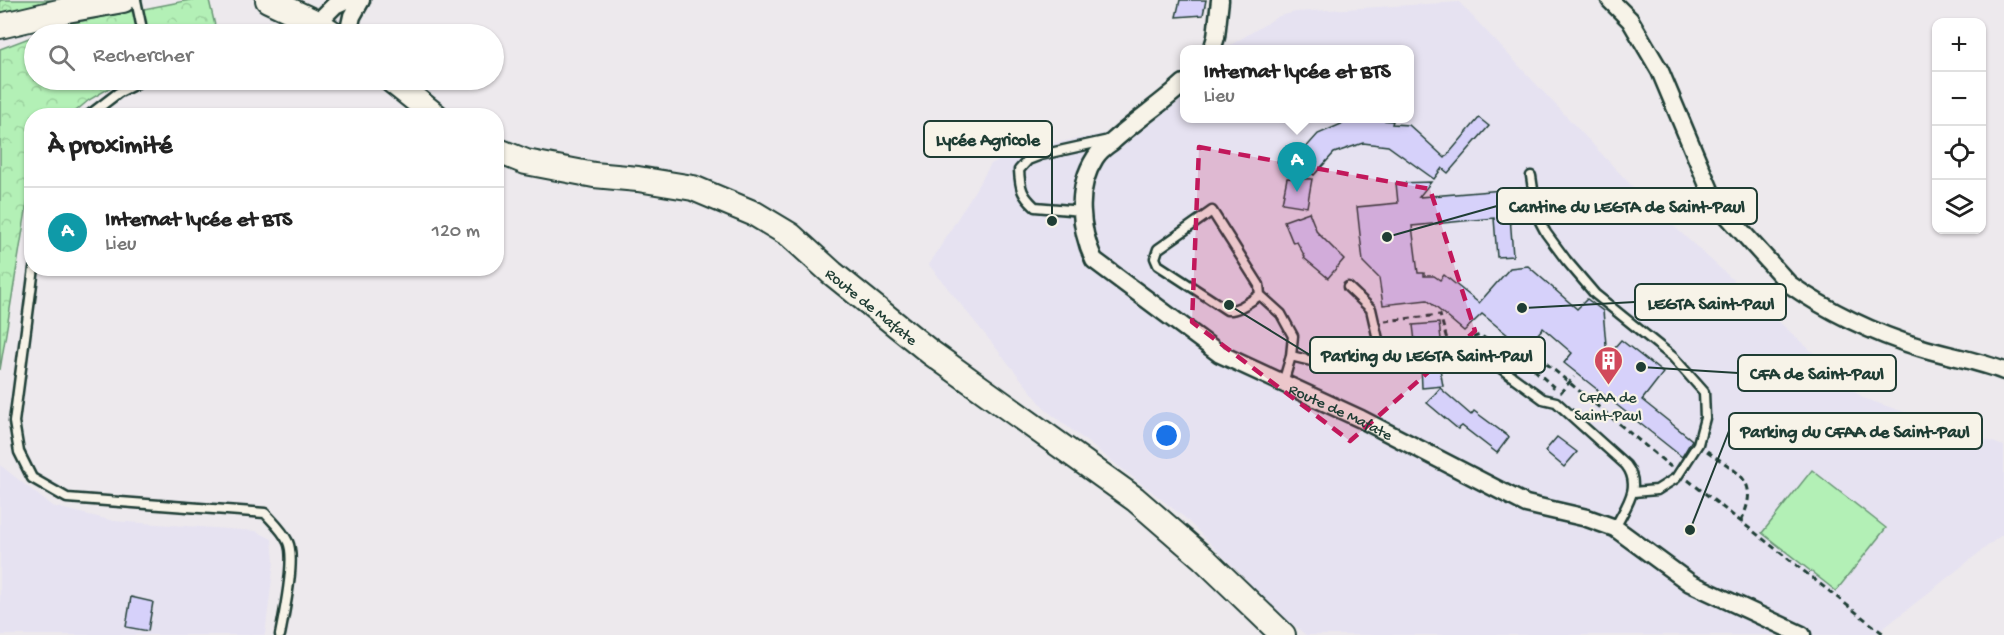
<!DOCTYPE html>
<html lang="fr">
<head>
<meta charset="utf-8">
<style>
  :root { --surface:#fff; --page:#f6f6f6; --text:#222; --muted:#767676; --line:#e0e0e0; --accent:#111827 }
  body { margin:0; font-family:"Gochi Hand",sans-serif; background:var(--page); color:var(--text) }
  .controls { position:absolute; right:18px; top:18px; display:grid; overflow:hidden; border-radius:12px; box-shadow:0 2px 4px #0004 }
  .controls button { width:54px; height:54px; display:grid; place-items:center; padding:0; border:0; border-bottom:2px solid var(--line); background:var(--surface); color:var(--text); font:30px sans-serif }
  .you { position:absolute; left:1167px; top:436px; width:21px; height:21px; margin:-15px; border:4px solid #fff; border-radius:50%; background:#1a73e8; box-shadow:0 0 0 9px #1a73e833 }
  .badge { display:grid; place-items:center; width:39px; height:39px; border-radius:50%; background:var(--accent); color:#fff; font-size:20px; font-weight:700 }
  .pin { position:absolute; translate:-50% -50px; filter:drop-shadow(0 2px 3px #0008) }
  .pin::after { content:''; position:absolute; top:32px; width:21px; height:18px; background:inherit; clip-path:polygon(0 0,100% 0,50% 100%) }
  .popup { position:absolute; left:1180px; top:45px; width:234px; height:78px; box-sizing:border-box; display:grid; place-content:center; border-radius:12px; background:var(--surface); filter:drop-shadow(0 2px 4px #0005); font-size:20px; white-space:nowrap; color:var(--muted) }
  .popup b { font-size:22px; color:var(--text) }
  .popup::after { content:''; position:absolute; left:50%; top:100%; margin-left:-12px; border:12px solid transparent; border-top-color:var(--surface) }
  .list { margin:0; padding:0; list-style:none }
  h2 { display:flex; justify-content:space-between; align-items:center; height:78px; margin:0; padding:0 24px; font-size:26px }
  h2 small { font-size:20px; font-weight:400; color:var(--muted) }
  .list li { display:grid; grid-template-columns:39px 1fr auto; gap:18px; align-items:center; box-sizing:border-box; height:90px; padding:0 24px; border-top:2px solid var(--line) }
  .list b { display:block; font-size:22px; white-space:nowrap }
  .list p { margin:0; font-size:20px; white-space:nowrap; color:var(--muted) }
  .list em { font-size:20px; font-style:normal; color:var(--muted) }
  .icon { flex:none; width:33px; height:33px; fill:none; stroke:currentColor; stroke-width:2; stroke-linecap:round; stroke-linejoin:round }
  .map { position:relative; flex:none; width:2004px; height:635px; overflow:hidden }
  .search { position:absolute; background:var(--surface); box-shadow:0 2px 4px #0004; left:24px; top:24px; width:480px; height:66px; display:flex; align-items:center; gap:15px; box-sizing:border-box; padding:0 21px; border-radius:33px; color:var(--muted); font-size:22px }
  .panel { position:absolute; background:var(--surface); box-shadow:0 2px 4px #0004; left:24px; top:108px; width:480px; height:168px; border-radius:24px }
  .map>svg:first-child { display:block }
  .built { fill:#e6e2f1 }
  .green { fill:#b3f0b6; stroke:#699675; stroke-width:1.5 }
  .forest { fill:url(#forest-crowns); stroke:#699675; stroke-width:1.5 }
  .building { fill:#d6d1fa; stroke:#1f3d34; stroke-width:1.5 }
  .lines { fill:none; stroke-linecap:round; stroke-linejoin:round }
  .service-casing { stroke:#1f3d34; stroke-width:13 }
  .minor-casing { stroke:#1f3d34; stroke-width:21 }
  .secondary-casing { stroke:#1f3d34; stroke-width:28 }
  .path { stroke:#1f3d34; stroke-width:3; stroke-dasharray:6 4.5; stroke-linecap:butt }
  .service { stroke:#f7f3e8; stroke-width:8 }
  .minor { stroke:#f7f3e8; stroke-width:16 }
  .secondary { stroke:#f7f3e8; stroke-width:24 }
  .marked { fill:#c2185b; fill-opacity:0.2; stroke:#c2185b; stroke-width:4.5; stroke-dasharray:12 8; stroke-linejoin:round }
  .labels { text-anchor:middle; stroke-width:4.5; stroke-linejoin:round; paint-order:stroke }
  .street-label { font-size:16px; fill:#1f3d34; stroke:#f7f3e8 }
  .poi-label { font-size:16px; fill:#1f3d34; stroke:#f7f3e8 }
  .leader { fill:none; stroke:#1f3d34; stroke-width:2 }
  .callout-dot { fill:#1f3d34; stroke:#f7f3e8; stroke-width:2 }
  .callout { fill:#f7f3e8; stroke:#1f3d34; stroke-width:2 }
  .callout-label { font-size:18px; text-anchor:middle; font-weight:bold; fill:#1f3d34 }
</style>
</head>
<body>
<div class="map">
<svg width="2004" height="635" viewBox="0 0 2004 635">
  <defs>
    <pattern id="forest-crowns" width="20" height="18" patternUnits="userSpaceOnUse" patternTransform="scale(1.5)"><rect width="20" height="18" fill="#b3f0b6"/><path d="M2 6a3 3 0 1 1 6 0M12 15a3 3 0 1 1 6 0" fill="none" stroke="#9acf9d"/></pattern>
  </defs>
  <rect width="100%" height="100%" fill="#ede9ed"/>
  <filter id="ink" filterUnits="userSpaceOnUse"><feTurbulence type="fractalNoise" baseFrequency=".0167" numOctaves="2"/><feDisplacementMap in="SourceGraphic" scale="12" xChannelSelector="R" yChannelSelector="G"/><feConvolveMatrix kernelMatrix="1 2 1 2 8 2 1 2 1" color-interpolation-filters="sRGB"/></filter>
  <g filter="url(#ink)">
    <g class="built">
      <polygon points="1459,2 1645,200 1863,398 2004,446 2004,533 1875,635 1306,635 1279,613 1184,517 1046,410 929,265 991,164 1021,149 1142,127 1184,87 1184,118 1410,118 1410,50 1224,49 1279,16 1296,12"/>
      <polygon points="0,465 52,506 114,521 256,531 272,539 274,562 265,635 0,635"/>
    </g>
    <polygon class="green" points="1812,470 1886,528 1836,591 1762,533"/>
    <g class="forest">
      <polygon points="0,0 91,0 0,32"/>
      <polygon points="190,0 209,0 217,34 39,34 72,23"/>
      <polygon points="34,36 34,80 123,80 89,100 71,115 32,116 31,180 0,370 0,49"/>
    </g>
    <g class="building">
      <polygon points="1180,0 1206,0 1203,15 1176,17"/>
      <polygon points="1355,118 1393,121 1392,124 1409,125 1445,158 1479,118 1489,126 1448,173 1442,168 1434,179 1388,146 1363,143 1334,153 1314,175 1293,162 1318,134"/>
      <polygon points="1287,178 1312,179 1307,207 1282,203"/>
      <polygon points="1431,182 1419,197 1526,188 1530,215 1510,216 1513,256 1497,257 1494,218 1412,226 1418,273 1424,273 1424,276 1434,276 1440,280 1444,275 1479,303 1510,268 1528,266 1577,309 1587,299 1603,311 1607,356 1621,340 1663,373 1642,400 1692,440 1682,457 1564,363 1572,353 1543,328 1525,349 1482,314 1464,331 1427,300 1383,305 1379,278 1363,262 1357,207 1398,203 1396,183"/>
      <polygon points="1309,212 1317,232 1344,259 1328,278 1304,258 1305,257 1297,242 1293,243 1284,221"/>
      <polygon points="1439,323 1442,347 1438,348 1438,350 1416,350 1413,325"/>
      <polygon points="1439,363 1443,386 1422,388 1421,364"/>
      <polygon points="1440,388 1471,415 1474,411 1509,437 1497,453 1462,426 1458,429 1427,403"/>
      <polygon points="1557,437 1577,452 1564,467 1545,451"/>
      <polygon points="131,597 153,602 148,631 126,627"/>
    </g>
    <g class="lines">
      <defs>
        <g id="service">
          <polyline points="136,0 143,34"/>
          <polyline points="88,116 118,93 136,84 139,80"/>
          <polyline points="1531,176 1537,216 1546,233 1566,260 1595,294 1673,357 1704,392 1705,418 1698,444 1676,478 1657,490 1633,492"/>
          <path d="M1082,211l-47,-4c-13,-12 -15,-18 -16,-37l9,-10 13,-5 68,-15"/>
          <path d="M34,268l-20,154 5,30 13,26 35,20 198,15c8,9 18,18 23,29 8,17 -4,72 -8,93"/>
          <polyline points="1348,287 1371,309 1383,361"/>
          <path d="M1260,295c-10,6 -21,16 -33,15l-69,-45 -3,-7 3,-9 54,-38 47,74 1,10 21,19 12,22 -2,20"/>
          <path d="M1283,383l8,-27 37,9 152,-12 63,46 13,3 70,63c17,22 -1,42 -11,63"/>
        </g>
        <g id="minor">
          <path d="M1610,0l20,20 30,51 55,131 74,82c37,26 86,50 130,63 28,9 57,13 85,24"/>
          <polyline points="317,23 335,5 346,0"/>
          <polyline points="348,34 352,16 361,0"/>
          <polyline points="1212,50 1216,37 1220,0"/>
          <path id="s1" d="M1184,83c-23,21 -49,38 -72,59 -6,4 -13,9 -17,16 -20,31 -15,71 -1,102l126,94 141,65 165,85 61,14 28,10 75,55 112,52"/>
        </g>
        <g id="secondary">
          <polyline points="268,0 317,23 334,34"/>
          <polyline points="0,26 67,10 123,0"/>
          <polyline points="391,80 436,116"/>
          <path id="s2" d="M496,150l30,12 68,13 44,4 55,9 62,26 35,21 42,38 98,79 205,147 68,59 80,77"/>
        </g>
      </defs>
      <use href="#service" class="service-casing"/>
      <use href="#minor" class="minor-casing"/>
      <use href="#secondary" class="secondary-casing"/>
      <g class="path">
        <polyline points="1385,321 1440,315 1448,343 1450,343"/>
        <polyline points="1463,341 1480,335 1495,345 1509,347 1556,389"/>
        <polyline points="1530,350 1671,467"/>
        <polyline points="1560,393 1574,377"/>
        <path d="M1707,451c31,23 54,28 34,70"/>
        <polyline points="1688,480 1885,635"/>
      </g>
      <use href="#service" class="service"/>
      <use href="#minor" class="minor"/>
      <use href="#secondary" class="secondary"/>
    </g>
  </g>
  <path class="marked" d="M1199,147l231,42 45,142 -125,110 -158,-119z"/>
  <defs>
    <symbol id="building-pin" viewBox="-11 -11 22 30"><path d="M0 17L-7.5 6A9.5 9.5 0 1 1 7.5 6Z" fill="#d1495b" stroke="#f7f3e8"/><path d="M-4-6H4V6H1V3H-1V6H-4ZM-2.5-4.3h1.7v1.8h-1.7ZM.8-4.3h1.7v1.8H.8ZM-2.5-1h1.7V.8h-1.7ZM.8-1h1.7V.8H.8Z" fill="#fff"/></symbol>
  </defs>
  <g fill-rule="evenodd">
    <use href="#building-pin" x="1592" y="344" width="33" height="45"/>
  </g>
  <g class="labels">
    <g class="street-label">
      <text dy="6" stroke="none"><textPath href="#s2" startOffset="418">Route de Mafate</textPath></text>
      <text dy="6" stroke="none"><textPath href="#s1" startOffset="514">Route de Mafate</textPath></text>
    </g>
    <g class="poi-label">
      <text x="1608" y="402">CFAA de<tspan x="1608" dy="18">Saint-Paul</tspan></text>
    </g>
  </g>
  <path class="leader" d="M1052 221L1052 139M1387 237L1497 206M1522 308L1635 302M1229 305L1310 355M1641 367L1738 373M1690 530L1729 431"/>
  <g class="callout-dot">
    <circle cx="1052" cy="221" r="6"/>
    <circle cx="1387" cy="237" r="6"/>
    <circle cx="1522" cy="308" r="6"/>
    <circle cx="1229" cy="305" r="6"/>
    <circle cx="1641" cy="367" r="6"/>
    <circle cx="1690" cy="530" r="6"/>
  </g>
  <g class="callout">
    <rect x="924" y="121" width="128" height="36" rx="6"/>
    <rect x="1497" y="188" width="260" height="36" rx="6"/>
    <rect x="1635" y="284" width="151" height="36" rx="6"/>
    <rect x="1310" y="337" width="235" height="36" rx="6"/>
    <rect x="1738" y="355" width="158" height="36" rx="6"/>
    <rect x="1729" y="413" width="253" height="36" rx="6"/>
  </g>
  <g class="callout-label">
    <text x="988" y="145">Lycée Agricole</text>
    <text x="1627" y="212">Cantine du LEGTA de Saint-Paul</text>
    <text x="1711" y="309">LEGTA Saint-Paul</text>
    <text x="1427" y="361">Parking du LEGTA Saint-Paul</text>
    <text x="1817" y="379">CFA de Saint-Paul</text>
    <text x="1855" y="437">Parking du CFAA de Saint-Paul</text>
  </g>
</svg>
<div class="controls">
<button>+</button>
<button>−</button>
<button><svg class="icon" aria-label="locate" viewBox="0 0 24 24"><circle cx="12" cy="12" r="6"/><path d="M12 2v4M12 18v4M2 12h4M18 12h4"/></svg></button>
<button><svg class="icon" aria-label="layers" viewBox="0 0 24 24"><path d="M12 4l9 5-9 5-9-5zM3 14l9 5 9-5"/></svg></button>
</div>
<div class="you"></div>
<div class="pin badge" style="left:1297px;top:192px;background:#0f9aa8">A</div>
<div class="popup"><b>Internat lycée et BTS</b>Lieu</div>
<div class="search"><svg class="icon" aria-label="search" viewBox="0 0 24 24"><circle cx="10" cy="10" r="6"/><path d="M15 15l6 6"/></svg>Rechercher</div>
<section class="panel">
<h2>À proximité<small></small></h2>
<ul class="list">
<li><span class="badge" style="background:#0f9aa8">A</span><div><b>Internat lycée et BTS</b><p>Lieu</p></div><em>120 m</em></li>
</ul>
</section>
</div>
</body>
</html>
